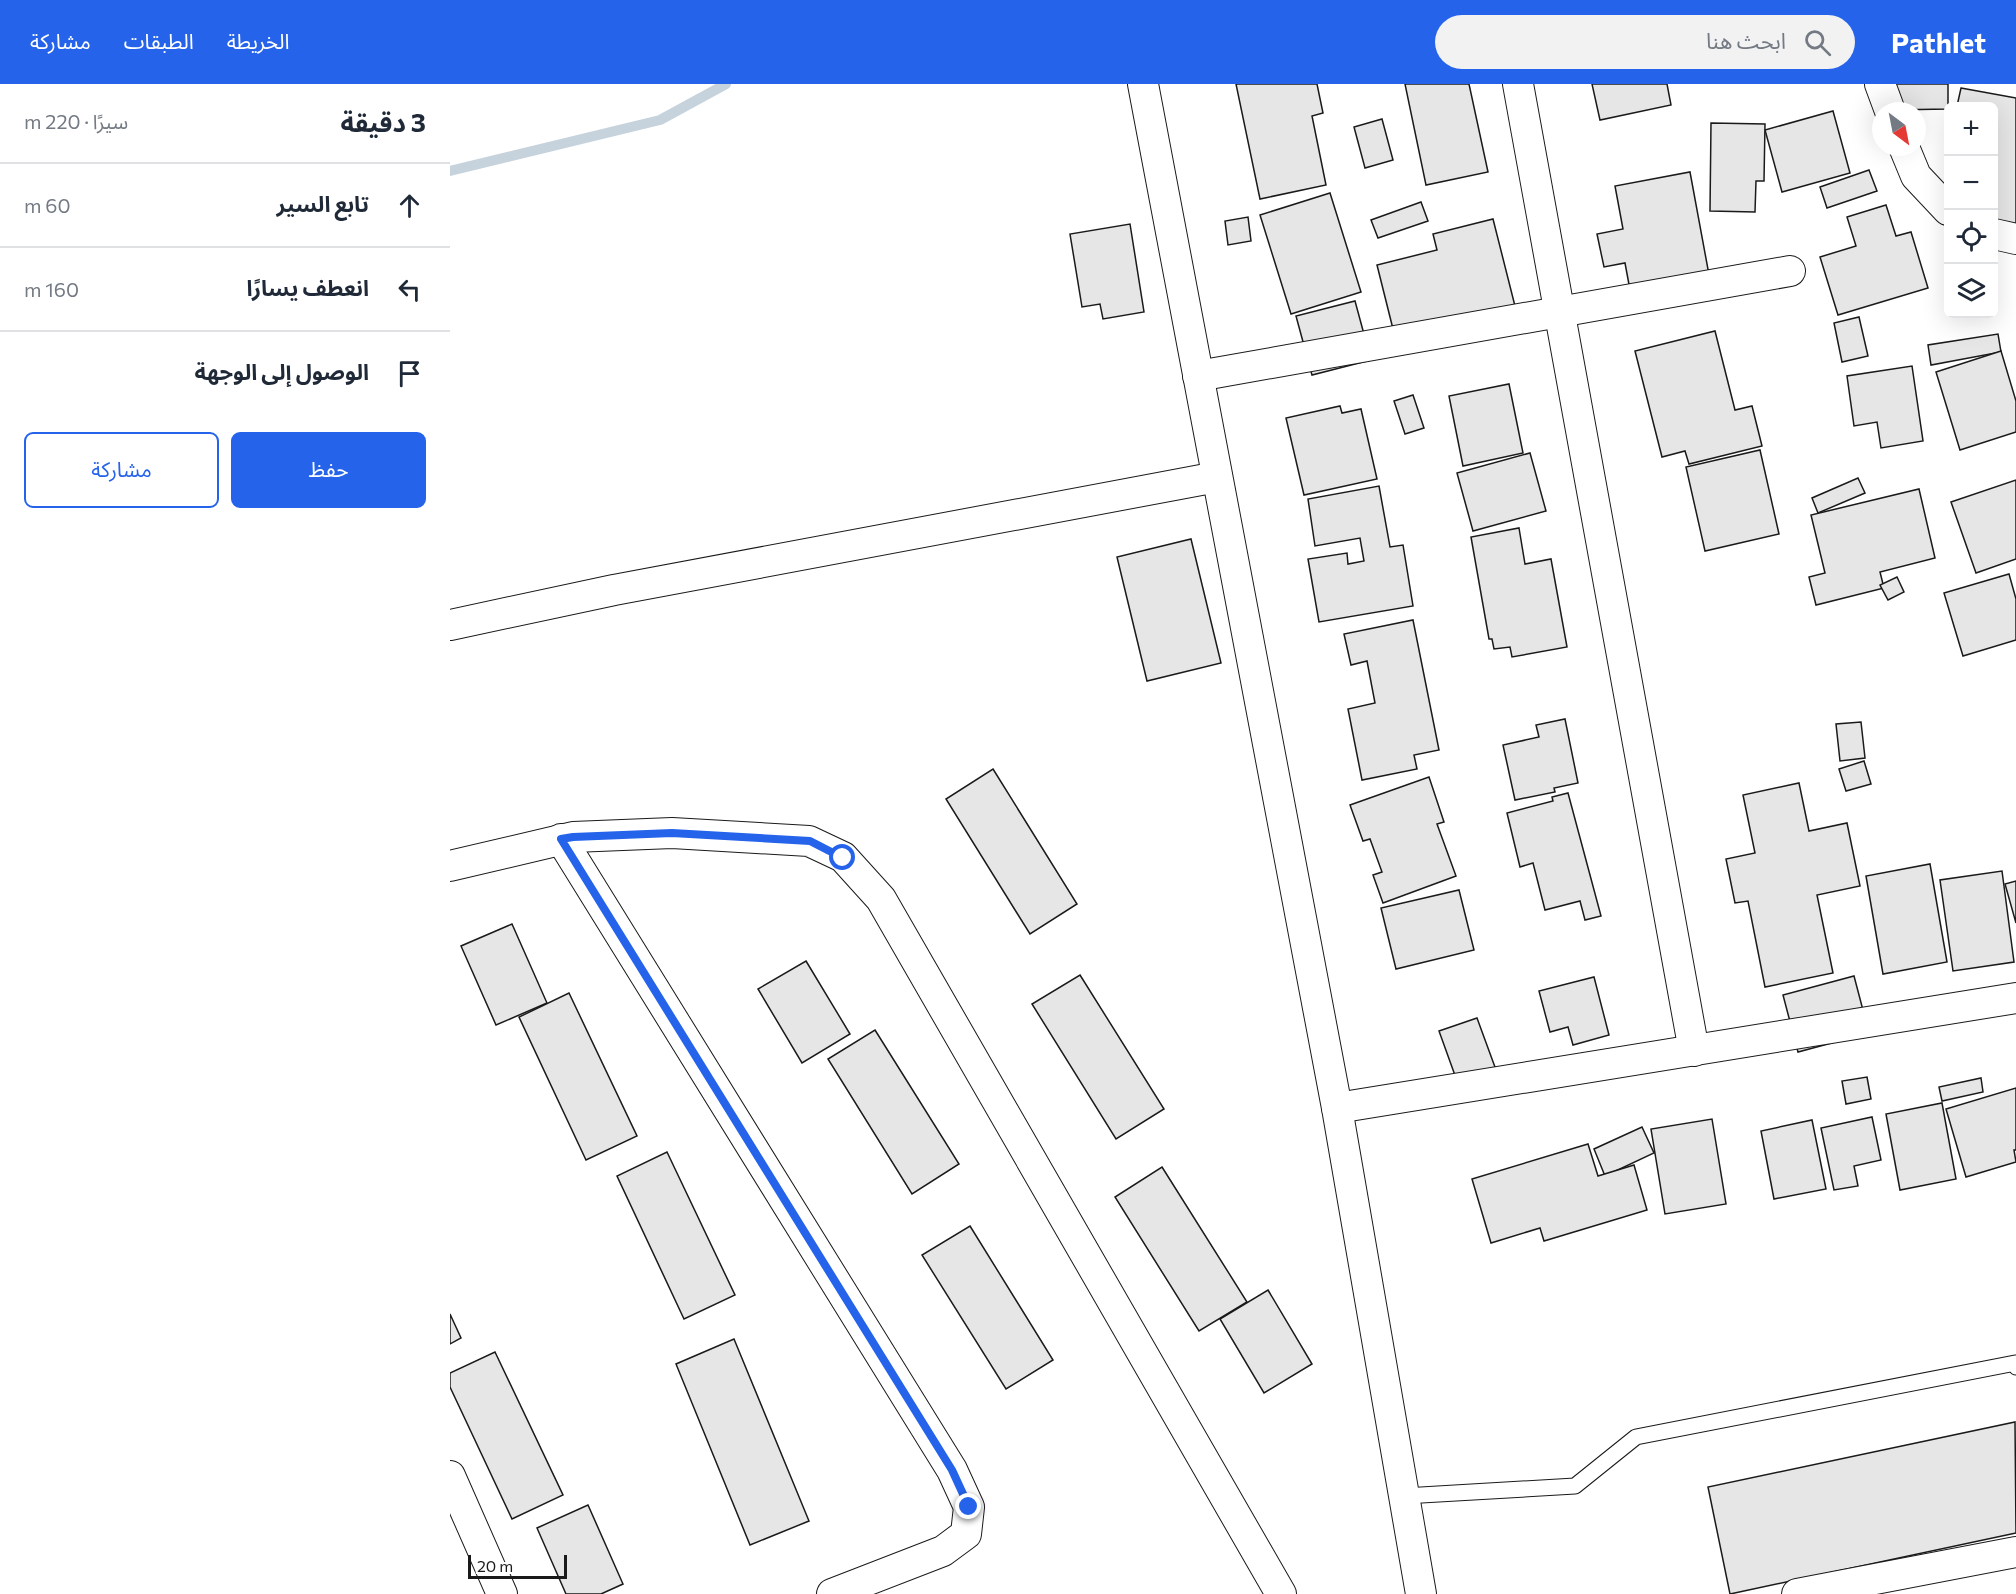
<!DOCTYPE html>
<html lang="ar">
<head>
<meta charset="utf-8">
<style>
  :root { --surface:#fff; --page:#f2f2f3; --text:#1f2937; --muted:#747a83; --line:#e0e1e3; --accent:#2563eb }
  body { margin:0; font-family:Commissioner,"Noto Sans Arabic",sans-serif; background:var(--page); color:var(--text); direction:rtl }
  .controls { position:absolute; right:18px; top:18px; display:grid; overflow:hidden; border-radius:9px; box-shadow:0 6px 24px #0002 }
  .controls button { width:54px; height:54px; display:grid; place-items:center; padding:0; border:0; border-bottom:2px solid var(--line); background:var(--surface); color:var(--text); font:30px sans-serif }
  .compass { position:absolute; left:1422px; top:18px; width:54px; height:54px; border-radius:50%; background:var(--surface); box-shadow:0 6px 24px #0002; rotate:148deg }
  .scale { position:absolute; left:18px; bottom:15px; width:99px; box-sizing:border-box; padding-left:6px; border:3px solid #1a1a1a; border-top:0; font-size:16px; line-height:21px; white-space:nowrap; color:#1a1a1a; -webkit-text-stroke:4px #fff; paint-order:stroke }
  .stop { position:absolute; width:18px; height:18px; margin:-14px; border:4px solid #2563eb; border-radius:50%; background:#fff }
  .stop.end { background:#2563eb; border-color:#fff; box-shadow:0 2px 6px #0008 }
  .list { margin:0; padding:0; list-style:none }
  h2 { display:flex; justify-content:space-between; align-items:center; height:78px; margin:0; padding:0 24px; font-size:26px }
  h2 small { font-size:20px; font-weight:400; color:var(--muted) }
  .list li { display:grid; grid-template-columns:39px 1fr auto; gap:18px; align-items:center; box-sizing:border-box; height:84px; padding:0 24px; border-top:2px solid var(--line) }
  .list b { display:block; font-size:22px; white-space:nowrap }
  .list em { font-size:20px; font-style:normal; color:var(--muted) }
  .actions { display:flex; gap:12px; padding:18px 24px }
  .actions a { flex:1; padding:14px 0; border:2px solid var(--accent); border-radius:9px; text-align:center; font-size:21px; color:var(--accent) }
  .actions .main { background:var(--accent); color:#fff }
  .icon { flex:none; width:33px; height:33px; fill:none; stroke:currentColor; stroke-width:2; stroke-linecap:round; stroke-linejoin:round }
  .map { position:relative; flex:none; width:1566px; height:1510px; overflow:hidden; direction:ltr }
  header { display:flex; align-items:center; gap:36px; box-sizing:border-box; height:84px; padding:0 30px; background:var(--accent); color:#fff }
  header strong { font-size:28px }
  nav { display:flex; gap:33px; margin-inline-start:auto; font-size:21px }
  .search { width:420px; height:54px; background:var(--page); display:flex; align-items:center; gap:15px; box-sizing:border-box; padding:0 21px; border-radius:33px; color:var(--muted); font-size:22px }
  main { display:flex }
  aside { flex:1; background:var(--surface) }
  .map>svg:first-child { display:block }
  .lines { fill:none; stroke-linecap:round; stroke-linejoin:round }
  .stream { stroke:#c6d2dc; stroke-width:10 }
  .building { fill:#e6e6e6; stroke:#1a1a1a; stroke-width:1.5 }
  .lane-casing { stroke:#1a1a1a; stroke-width:17 }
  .street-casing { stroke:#1a1a1a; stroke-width:32 }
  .lane { stroke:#fff; stroke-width:15 }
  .street { stroke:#fff; stroke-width:30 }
  .route { stroke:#2563eb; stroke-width:8 }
</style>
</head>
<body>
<header>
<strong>Pathlet</strong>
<div class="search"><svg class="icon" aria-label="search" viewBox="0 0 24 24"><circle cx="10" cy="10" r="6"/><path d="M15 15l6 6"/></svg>ابحث هنا</div>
<nav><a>الخريطة</a><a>الطبقات</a><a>مشاركة</a></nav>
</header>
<main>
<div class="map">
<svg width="1566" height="1510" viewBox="0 0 1566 1510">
  <rect width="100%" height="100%" fill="#fff"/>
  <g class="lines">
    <polyline class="stream" points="0,87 210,36 276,0"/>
  </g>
  <g class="building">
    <polygon points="786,0 867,0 873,29 862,32 876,101 810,115"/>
    <polygon points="955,0 1019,0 1038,88 976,101"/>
    <polygon points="1142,0 1217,0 1221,21 1150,36"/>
    <polygon points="1439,0 1498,0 1498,25 1440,26"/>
    <polygon points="1511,4 1566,14 1566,141 1544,136 1544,22 1507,22"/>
    <polygon points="1383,27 1400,89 1332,108 1315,46"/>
    <polygon points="932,35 943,76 915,84 904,43"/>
    <polygon points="1261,39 1315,40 1314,97 1306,97 1305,128 1260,127"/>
    <polygon points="1419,86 1427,107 1377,124 1370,103"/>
    <polygon points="1240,88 1262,207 1183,222 1175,179 1154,183 1147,150 1173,145 1165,102"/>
    <polygon points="880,109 911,208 841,230 810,131"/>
    <polygon points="971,118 978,137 928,154 921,136"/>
    <polygon points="1436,121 1446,152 1461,148 1478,204 1388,231 1370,173 1406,162 1397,133"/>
    <polygon points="798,133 801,157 778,161 775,137"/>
    <polygon points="1043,135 1066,226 946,257 927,181 987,166 983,150"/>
    <polygon points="680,140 694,228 653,235 650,220 632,223 620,150"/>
    <polygon points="905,217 921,276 862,291 846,232"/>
    <polygon points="1409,233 1418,272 1392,278 1384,239"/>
    <polygon points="1265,247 1285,326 1302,322 1312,362 1239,380 1235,367 1212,373 1185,267"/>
    <polygon points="1548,250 1551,268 1481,281 1478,261"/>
    <polygon points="1551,267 1566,317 1566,348 1510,366 1486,288"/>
    <polygon points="1462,282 1473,357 1431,364 1427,338 1404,342 1397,292"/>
    <polygon points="1059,300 1073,369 1013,382 999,312"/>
    <polygon points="963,311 974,344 955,350 944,317"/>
    <polygon points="890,322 892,329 911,325 927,395 854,411 836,334"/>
    <polygon points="1310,366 1329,450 1255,467 1236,383"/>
    <polygon points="1080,369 1096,427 1023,447 1007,389"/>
    <polygon points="1408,394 1415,409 1368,429 1362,414"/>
    <polygon points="1566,396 1566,475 1526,489 1501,418"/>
    <polygon points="929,402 940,463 953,461 963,522 869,538 858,475 897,469 898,480 914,477 910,454 865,462 858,415"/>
    <polygon points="1469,405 1485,474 1430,488 1434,504 1366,521 1359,493 1375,489 1361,431"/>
    <polygon points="1069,444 1075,480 1101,475 1117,563 1062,573 1060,563 1044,565 1042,555 1039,555 1021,453"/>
    <polygon points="741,455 771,579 697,597 667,473"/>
    <polygon points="1559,490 1566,515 1566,556 1513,572 1494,509"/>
    <polygon points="1447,493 1454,508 1438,516 1430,501"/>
    <polygon points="963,536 989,666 964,671 967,685 912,696 898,625 925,619 917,577 901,581 894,550"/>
    <polygon points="1115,635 1128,699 1104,704 1105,708 1065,716 1053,661 1089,653 1086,641"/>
    <polygon points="1411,638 1415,674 1390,677 1386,640"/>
    <polygon points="1414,677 1421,700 1396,707 1389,685"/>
    <polygon points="543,685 627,820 580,850 496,715"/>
    <polygon points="979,693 994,738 987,740 1006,792 933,819 923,791 932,788 920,755 913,757 900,721"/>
    <polygon points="1349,699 1359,747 1397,739 1410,802 1367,811 1383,889 1315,903 1298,817 1285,819 1276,775 1305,769 1293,711"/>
    <polygon points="1118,709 1151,832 1135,836 1130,817 1095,826 1083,779 1070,783 1057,729 1103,717 1102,713"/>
    <polygon points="1480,780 1497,878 1433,890 1416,792"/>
    <polygon points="1552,787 1564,878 1503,887 1490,796"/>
    <polygon points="1566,797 1566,839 1555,800"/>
    <polygon points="1009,806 1024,866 946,885 931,824"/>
    <polygon points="62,840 97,919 46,941 11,862"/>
    <polygon points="356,877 400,950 352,979 308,905"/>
    <polygon points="630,891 714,1025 666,1055 582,920"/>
    <polygon points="1404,892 1419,949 1348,968 1333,911"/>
    <polygon points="1144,893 1159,951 1123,961 1118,943 1100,948 1089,907"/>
    <polygon points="119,909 187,1052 136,1076 69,933"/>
    <polygon points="1027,934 1049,994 1011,1008 989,947"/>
    <polygon points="425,946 509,1080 462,1110 378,975"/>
    <polygon points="1417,993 1421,1015 1396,1020 1392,997"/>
    <polygon points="1531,994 1533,1008 1492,1017 1489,1003"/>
    <polygon points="1566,1004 1566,1066 1564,1066 1566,1078 1516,1093 1496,1025"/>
    <polygon points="1492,1019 1506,1095 1450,1106 1436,1030"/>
    <polygon points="1422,1033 1431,1076 1404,1082 1408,1102 1384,1106 1371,1044"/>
    <polygon points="1262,1035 1276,1120 1215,1130 1201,1045"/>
    <polygon points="1362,1036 1376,1105 1324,1115 1311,1047"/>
    <polygon points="1192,1043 1204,1069 1155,1092 1144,1065"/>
    <polygon points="1138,1060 1148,1092 1184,1081 1197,1126 1094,1157 1090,1144 1041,1159 1022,1095"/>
    <polygon points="217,1068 285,1211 234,1235 167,1092"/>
    <polygon points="712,1083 797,1218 749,1247 665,1113"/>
    <polygon points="520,1142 603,1276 556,1305 472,1171"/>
    <polygon points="818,1206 862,1280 814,1309 770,1235"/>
    <polygon points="0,1230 11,1254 0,1260"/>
    <polygon points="284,1255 359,1437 300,1461 226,1280"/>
    <polygon points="45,1268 113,1411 62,1435 0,1303 0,1289"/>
    <polygon points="1565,1338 1566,1449 1280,1510 1258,1403"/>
    <polygon points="138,1421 173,1500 151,1510 116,1510 87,1444"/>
  </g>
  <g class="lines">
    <defs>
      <polyline id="lane" points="954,1412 1125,1402 1186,1353 1565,1279 1566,1283"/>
      <g id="street">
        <polyline points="693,0 887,1024 971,1510"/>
        <polyline points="1068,0 1244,967"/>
        <polyline points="1430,0 1440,27"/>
        <polyline points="1454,63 1466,92 1498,126"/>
        <polyline points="1544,150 1566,155"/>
        <polyline points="748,292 1340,187"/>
        <polyline points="0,541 164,506 767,393"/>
        <polyline points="111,755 502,1386 519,1423 516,1450 493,1467 382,1510"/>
        <polyline points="0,782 123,753 222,749 359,757 393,773 431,815 831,1510"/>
        <polyline points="887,1024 1566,914"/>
        <polyline points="0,1392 52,1510"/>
        <polyline points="1347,1510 1566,1468"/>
      </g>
    </defs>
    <use href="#lane" class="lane-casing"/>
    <use href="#street" class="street-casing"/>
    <use href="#lane" class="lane"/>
    <use href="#street" class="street"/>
  </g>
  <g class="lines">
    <polyline class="route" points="393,774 360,757 222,749 123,753 111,755 502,1386 519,1423"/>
  </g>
</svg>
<div class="controls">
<button>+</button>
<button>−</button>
<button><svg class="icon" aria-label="locate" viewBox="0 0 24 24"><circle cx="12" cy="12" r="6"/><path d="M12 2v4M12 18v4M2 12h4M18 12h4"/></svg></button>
<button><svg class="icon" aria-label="layers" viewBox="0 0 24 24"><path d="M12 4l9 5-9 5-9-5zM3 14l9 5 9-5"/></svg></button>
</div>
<svg class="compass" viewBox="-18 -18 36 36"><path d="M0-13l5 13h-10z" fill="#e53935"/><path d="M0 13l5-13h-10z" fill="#747a83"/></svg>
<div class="scale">20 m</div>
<div class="stop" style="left:393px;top:774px"></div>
<div class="stop end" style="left:519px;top:1423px"></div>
</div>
<aside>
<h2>3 دقيقة<small>سيرًا · 220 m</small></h2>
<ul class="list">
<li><svg class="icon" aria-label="ahead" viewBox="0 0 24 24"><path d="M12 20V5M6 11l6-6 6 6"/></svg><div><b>تابع السير</b></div><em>60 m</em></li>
<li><svg class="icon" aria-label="left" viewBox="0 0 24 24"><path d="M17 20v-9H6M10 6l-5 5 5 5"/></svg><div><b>انعطف يسارًا</b></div><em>160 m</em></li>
<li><svg class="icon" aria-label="arrive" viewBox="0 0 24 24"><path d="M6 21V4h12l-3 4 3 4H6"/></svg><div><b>الوصول إلى الوجهة</b></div></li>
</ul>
<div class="actions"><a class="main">حفظ</a><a>مشاركة</a></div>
</aside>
</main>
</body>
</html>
